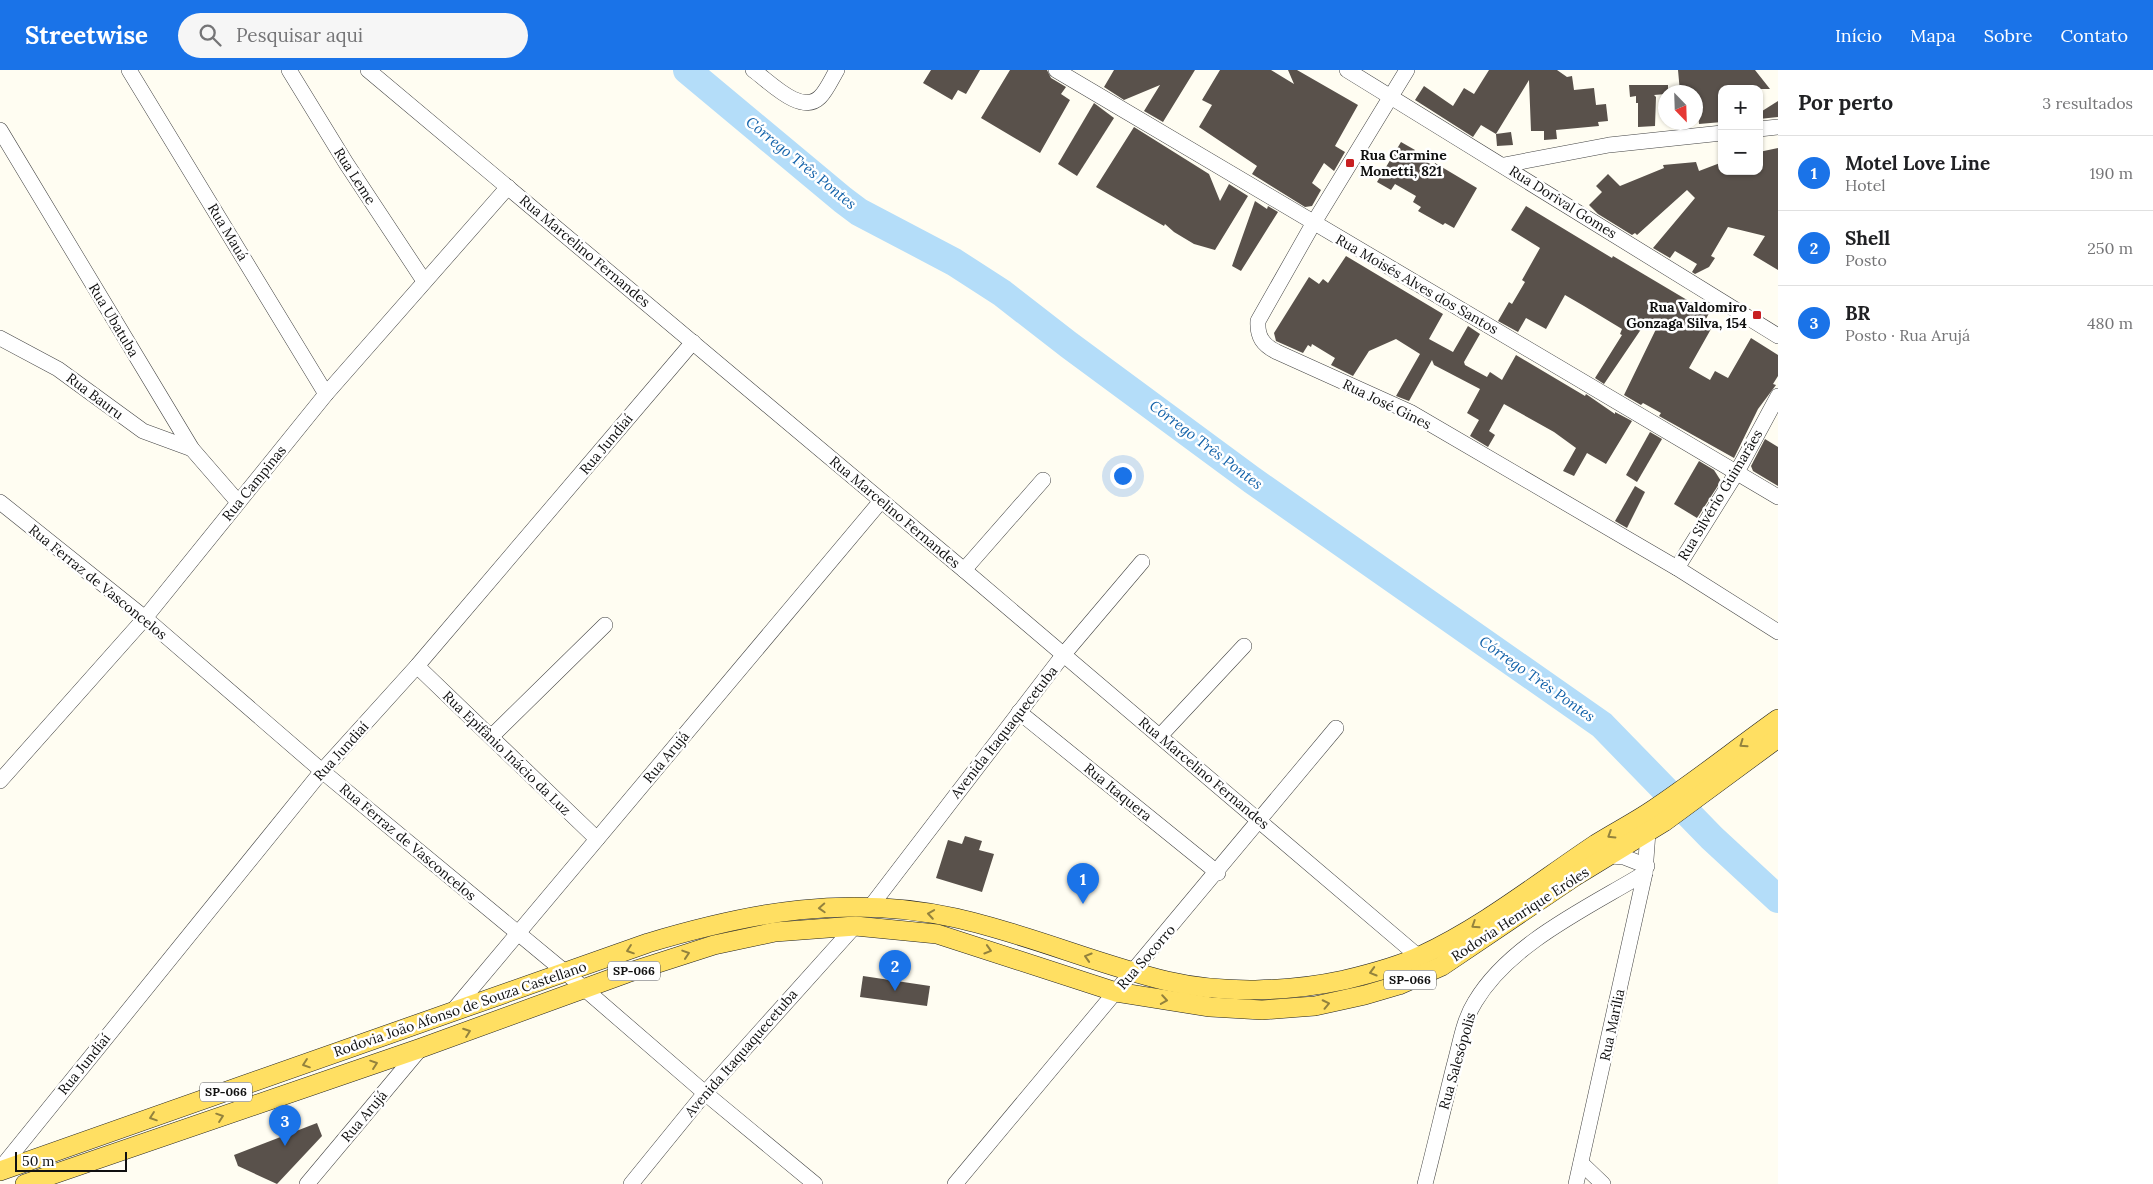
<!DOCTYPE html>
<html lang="pt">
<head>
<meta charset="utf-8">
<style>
  :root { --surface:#fff; --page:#f6f6f6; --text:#202124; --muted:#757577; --line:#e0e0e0; --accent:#1a73e8 }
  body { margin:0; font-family:Lora,serif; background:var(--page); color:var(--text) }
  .controls { position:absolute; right:15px; top:15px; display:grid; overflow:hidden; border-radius:10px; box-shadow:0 1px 4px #0004 }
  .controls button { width:45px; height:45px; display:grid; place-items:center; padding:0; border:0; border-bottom:1px solid var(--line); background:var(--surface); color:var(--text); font:25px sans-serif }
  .compass { position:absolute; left:1658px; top:15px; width:45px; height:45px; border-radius:50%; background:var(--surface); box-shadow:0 1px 4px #0004; rotate:157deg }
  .scale { position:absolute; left:15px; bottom:12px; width:112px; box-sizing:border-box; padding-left:5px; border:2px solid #101010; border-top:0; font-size:14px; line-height:18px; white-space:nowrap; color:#101010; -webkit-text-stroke:4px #fff; paint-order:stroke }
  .you { position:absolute; left:1122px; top:405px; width:18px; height:18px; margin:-12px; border:4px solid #fff; border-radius:50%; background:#1a73e8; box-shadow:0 0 0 8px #1a73e833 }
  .badge { display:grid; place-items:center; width:32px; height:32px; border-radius:50%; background:var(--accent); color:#fff; font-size:16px; font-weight:700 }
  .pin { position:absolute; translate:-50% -41px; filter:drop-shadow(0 1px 2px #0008) }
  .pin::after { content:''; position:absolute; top:26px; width:18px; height:15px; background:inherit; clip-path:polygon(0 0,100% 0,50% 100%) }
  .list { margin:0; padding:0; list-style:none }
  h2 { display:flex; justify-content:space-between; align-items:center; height:65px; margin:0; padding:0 20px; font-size:21px }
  h2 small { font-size:16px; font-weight:400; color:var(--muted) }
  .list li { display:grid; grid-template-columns:32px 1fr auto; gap:15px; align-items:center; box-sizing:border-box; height:75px; padding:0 20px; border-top:1px solid var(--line) }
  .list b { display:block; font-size:19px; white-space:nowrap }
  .list p { margin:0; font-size:16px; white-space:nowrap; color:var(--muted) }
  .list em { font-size:16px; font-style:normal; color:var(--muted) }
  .icon { flex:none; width:28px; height:28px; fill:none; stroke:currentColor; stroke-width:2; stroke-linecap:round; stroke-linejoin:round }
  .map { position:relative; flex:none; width:1778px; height:1114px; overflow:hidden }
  header { display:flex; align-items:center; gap:30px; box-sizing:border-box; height:70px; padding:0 25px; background:var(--accent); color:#fff }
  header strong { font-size:24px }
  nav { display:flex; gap:28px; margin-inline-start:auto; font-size:18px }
  .search { width:350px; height:45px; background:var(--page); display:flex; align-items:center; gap:12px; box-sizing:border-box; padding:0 18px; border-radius:28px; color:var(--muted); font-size:19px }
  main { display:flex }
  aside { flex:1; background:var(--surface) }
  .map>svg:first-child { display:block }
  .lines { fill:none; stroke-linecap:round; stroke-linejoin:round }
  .river { stroke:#b4ddf9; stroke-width:28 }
  .building { fill:#59514b }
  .minor-casing { stroke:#434343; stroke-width:16 }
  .major-casing { stroke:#212121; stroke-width:20 }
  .minor { stroke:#fff; stroke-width:15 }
  .major { stroke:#ffdf62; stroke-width:19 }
  .oneway { stroke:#93823d }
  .poi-dot { fill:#c81f21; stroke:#fff; stroke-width:2 }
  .labels { text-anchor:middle; stroke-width:5; stroke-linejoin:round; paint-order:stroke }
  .shield { fill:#fff; stroke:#585858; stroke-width:1 }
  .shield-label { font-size:12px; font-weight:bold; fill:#101010 }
  .poi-label { font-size:14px; font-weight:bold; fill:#101010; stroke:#fff; text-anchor:start }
  .street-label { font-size:14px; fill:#101010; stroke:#fff }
  .water-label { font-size:15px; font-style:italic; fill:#1161a9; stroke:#fff }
</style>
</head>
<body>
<header>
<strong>Streetwise</strong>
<div class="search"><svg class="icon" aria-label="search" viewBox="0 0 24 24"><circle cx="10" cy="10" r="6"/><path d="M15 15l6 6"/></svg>Pesquisar aqui</div>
<nav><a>Início</a><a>Mapa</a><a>Sobre</a><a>Contato</a></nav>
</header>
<main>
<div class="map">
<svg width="1778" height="1114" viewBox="0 0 1778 1114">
  <rect width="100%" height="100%" fill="#fffdf2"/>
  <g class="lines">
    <polyline class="river" points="687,0 843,130 859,142 954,192 1002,223 1069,275 1252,410 1602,655 1712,768 1778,829"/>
  </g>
  <g class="building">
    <polygon points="931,0 980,0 966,24 958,20 952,30 923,13"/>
    <polygon points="1010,0 1047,0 1051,8 1066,17 1061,24 1070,30 1040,83 981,48"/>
    <polygon points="1114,0 1195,0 1163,52 1144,41 1160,15 1124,30 1104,17"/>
    <polygon points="1220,0 1271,0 1294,14 1288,0 1297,0 1358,35 1335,76 1345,82 1334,101 1324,93 1312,113 1321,120 1312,136 1305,137 1252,104 1257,96 1199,57 1212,35 1202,30"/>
    <polygon points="1489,0 1557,0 1567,7 1572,6 1574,20 1594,18 1596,35 1606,34 1608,51 1598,52 1599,56 1556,60 1557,69 1544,70 1544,61 1531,61 1529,10 1496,64 1481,55 1473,67 1415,30 1424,16 1453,36 1464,18 1474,24"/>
    <polygon points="1678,0 1755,0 1770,19 1722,19 1722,52 1699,54 1698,43 1696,43 1696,22 1680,22"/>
    <polygon points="1629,15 1668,15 1668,22 1666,24 1654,25 1656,27 1655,56 1638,57 1638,33 1636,33 1636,26 1630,27"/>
    <polygon points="1778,31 1778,47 1759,49 1759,43"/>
    <polygon points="1094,33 1114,48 1077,106 1058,94"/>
    <polygon points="1134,57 1209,104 1220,131 1229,114 1248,126 1215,180 1194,174 1174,162 1165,154 1164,156 1096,117"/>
    <polygon points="1511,62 1513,75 1497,76 1496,64"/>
    <polygon points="1401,72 1415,80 1412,84 1434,96 1435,93 1477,118 1454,158 1445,153 1443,155 1418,141 1421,137 1413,132 1416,126 1395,114 1391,120 1377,112"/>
    <polygon points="1778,78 1778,200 1753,185 1765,166 1728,157 1711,186 1715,188 1709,197 1695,204 1692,202 1697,194 1675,181 1670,188 1653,178 1695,128 1687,120 1637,165 1635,163 1632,165 1598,144 1589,135 1602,122 1596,116 1608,104 1620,116 1664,98 1663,95 1696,92 1699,101 1720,93 1722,101 1759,101 1759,82"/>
    <polygon points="1255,131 1267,139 1268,136 1278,142 1241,201 1232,196"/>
    <polygon points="1526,136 1612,188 1613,186 1709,243 1703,255 1711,259 1689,298 1710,310 1715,301 1728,308 1751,268 1778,285 1778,306 1773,314 1776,315 1758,339 1734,388 1659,346 1661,343 1643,333 1641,335 1624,325 1658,255 1648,249 1604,314 1595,308 1622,265 1620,264 1622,259 1584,236 1565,225 1546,259 1526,248 1518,262 1498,251 1509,232 1512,234 1525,212 1522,210 1540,178 1511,160"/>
    <polygon points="1346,186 1443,244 1429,269 1453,282 1468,256 1480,264 1464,292 1465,295 1487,307 1490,302 1502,310 1516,285 1585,326 1586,324 1615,344 1615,342 1632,351 1606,394 1587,383 1574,406 1563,401 1576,378 1554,362 1504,334 1489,361 1495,365 1488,377 1470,366 1479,350 1467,343 1480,319 1434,295 1432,290 1409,331 1396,326 1420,284 1396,269 1369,281 1353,306 1331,295 1335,288 1312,274 1311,277 1308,275 1303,283 1276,271 1274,263 1309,207 1319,214 1323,209 1328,213"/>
    <polygon points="1650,362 1662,369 1637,412 1626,405"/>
    <polygon points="1765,369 1778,377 1778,416 1753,401 1751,396"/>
    <polygon points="1699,391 1714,400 1721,411 1697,448 1674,434"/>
    <polygon points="1635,416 1645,422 1627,458 1615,451"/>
    <polygon points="965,766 982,771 979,780 994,784 982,822 936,808 948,770 962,774"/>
    <polygon points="863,906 930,916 927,936 860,927"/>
    <polygon points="317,1053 322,1066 277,1114 238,1096 234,1085"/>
  </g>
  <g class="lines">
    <defs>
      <g id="minor">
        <polyline points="129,0 326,324"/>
        <polyline points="289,0 346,93 424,211"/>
        <polyline points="368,0 964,500 1419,887"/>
        <path d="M753,0c16,11 48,46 67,27 7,-7 12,-19 17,-27"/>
        <polyline points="1056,0 1778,427"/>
        <polyline points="1347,0 1778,266"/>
        <path d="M1407,0l-94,154 -55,97c-1,16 5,24 19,31l133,60 267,156 101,64"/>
        <polyline points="1759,59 1778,57"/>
        <polyline points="0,60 192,379 238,432"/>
        <polyline points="1504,95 1609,75 1722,63"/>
        <polyline points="0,268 58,299 143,361 192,379"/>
        <polyline points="0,432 145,548 322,701 565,902 705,1023 815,1114"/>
        <polyline points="1677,498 1737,402 1778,326"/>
        <polyline points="964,500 1043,410"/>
        <polyline points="417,596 597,769"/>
        <polyline points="1019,642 1218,803"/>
        <polyline points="1160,666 1244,576"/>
        <polyline points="491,667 605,555"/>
        <polyline points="0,711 145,548 326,324 508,117"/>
        <polyline points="1610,786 1624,787 1647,796"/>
        <polyline points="871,836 1064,584 1142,492"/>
        <polyline points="451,943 881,431"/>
        <polyline points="1581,1093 1603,1114"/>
        <polyline points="0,1099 322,701 417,596 693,272"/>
        <polyline points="307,1114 421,978"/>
        <polyline points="631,1114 705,1023 855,856"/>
        <polyline points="955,1114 1336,658"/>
        <path d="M1425,1114c10,-39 19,-78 29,-118 6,-21 9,-45 21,-64 35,-59 114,-95 170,-129"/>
        <polyline points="1576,1114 1645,803 1648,762"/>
      </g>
      <g id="major">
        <path d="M0,1101l648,-228c103,-31 200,-49 308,-25 72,16 140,46 211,63 56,13 121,11 177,-1 25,-6 53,-13 76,-24 63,-29 119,-74 176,-112 19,-12 39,-22 58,-35 42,-28 82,-60 124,-90"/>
        <polyline points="25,1114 421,978 627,903 714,875 775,862 855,856 937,864 1116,922 1210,937 1262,940 1315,936 1365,925 1399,915 1442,896 1574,807 1664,752 1778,668"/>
      </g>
    </defs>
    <use href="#minor" class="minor-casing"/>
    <use href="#major" class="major-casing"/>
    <use href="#minor" class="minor"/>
    <use href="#major" class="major"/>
  </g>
  <defs><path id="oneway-chevron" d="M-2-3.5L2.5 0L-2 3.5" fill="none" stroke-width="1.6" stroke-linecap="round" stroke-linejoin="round" transform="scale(1.25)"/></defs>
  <g class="oneway">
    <use href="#oneway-chevron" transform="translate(1743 674) rotate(145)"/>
    <use href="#oneway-chevron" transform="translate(1611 765) rotate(148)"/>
    <use href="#oneway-chevron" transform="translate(822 838) rotate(177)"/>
    <use href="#oneway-chevron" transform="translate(931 844) rotate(-171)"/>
    <use href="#oneway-chevron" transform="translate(1475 855) rotate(147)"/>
    <use href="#oneway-chevron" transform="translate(630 880) rotate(161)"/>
    <use href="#oneway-chevron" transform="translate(988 880) rotate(17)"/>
    <use href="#oneway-chevron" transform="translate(686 884) rotate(-18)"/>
    <use href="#oneway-chevron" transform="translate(1088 887) rotate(-163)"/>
    <use href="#oneway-chevron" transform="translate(1373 902) rotate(164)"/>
    <use href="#oneway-chevron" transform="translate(1164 930) rotate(9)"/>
    <use href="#oneway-chevron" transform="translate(1326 934) rotate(-12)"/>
    <use href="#oneway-chevron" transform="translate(467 962) rotate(-20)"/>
    <use href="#oneway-chevron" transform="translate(306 994) rotate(161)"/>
    <use href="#oneway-chevron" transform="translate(374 994) rotate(-19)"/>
    <use href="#oneway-chevron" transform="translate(153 1047) rotate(161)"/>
    <use href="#oneway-chevron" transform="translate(220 1047) rotate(-19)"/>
  </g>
  <g class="poi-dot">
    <rect x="1345" y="88" width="10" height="10" rx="2.5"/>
    <rect x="1752" y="240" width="10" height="10" rx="2.5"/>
  </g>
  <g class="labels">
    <g class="shield">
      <rect x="608" y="891.5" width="52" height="19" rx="4"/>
      <rect x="1384" y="900.5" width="52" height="19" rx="4"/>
      <rect x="200" y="1012.5" width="52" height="19" rx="4"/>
    </g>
    <g class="shield-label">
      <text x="634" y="905">SP-066</text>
      <text x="1410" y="914">SP-066</text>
      <text x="226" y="1026">SP-066</text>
    </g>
    <g class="poi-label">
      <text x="1360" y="90">Rua Carmine<tspan x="1360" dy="16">Monetti, 821</tspan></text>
      <text x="1747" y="242" text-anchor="end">Rua Valdomiro<tspan x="1747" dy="16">Gonzaga Silva, 154</tspan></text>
    </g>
    <g class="street-label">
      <text transform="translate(355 106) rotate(57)" y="5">Rua Leme</text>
      <text transform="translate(1563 132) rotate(32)" y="5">Rua Dorival Gomes</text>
      <text transform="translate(228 162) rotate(59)" y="5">Rua Mauá</text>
      <text transform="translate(585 181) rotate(40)" y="5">Rua Marcelino Fernandes</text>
      <text transform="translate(1417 214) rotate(30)" y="5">Rua Moisés Alves dos Santos</text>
      <text transform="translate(114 250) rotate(59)" y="5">Rua Ubatuba</text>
      <text transform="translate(95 326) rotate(37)" y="5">Rua Bauru</text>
      <text transform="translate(1387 334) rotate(26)" y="5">Rua José Gines</text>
      <text transform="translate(606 374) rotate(-50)" y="5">Rua Jundiaí</text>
      <text transform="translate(254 413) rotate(-51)" y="5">Rua Campinas</text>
      <text transform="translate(1720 425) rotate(-59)" y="5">Rua Silvério Guimarães</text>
      <text transform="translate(895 442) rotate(40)" y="5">Rua Marcelino Fernandes</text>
      <text transform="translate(98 512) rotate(39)" y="5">Rua Ferraz de Vasconcelos</text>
      <text transform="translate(1004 662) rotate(-52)" y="5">Avenida Itaquaquecetuba</text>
      <text transform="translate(341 681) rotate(-48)" y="5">Rua Jundiaí</text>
      <text transform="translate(507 683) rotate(44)" y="5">Rua Epifânio Inácio da Luz</text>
      <text transform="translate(666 687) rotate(-50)" y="5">Rua Arujá</text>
      <text transform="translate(1204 703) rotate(40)" y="5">Rua Marcelino Fernandes</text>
      <text transform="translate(1118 722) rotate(39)" y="5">Rua Itaquera</text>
      <text transform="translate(408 772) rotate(40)" y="5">Rua Ferraz de Vasconcelos</text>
      <text transform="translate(1520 844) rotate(-33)" y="5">Rodovia Henrique Eróles</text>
      <text transform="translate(1146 887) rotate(-49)" y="5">Rua Socorro</text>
      <text transform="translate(460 939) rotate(-19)" y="5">Rodovia João Afonso de Souza Castellano</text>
      <text transform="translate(1612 955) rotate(-78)" y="5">Rua Marília</text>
      <text transform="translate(741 983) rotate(-49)" y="5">Avenida Itaquaquecetuba</text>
      <text transform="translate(1457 991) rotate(-74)" y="5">Rua Salesópolis</text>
      <text transform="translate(84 994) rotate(-51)" y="5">Rua Jundiaí</text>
      <text transform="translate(364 1046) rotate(-50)" y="5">Rua Arujá</text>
    </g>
    <g class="water-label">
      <text transform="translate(801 93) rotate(39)" y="5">Córrego Três Pontes</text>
      <text transform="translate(1206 375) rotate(37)" y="5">Córrego Três Pontes</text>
      <text transform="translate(1537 609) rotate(35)" y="5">Córrego Três Pontes</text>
    </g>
  </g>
</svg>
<div class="controls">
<button>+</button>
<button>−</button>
</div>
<svg class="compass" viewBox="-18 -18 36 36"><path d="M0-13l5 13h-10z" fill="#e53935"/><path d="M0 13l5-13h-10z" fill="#757577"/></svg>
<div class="scale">50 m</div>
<div class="you"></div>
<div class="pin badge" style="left:1083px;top:834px">1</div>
<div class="pin badge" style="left:895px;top:921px">2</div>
<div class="pin badge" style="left:285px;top:1076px">3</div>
</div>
<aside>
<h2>Por perto<small>3 resultados</small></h2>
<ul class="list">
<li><span class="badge">1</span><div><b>Motel Love Line</b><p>Hotel</p></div><em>190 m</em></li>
<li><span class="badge">2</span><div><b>Shell</b><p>Posto</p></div><em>250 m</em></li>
<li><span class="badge">3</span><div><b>BR</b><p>Posto · Rua Arujá</p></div><em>480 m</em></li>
</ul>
</aside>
</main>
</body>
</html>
